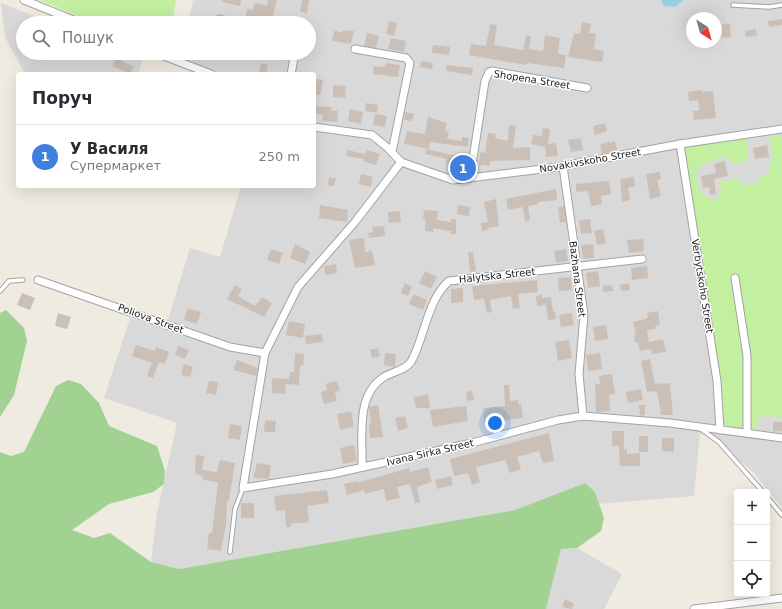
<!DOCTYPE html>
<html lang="uk">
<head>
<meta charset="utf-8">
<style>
  :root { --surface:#fff; --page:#f7f7f7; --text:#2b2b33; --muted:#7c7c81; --line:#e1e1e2; --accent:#0f766e }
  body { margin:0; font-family:"DejaVu Sans",sans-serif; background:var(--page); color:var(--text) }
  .controls { position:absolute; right:12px; bottom:12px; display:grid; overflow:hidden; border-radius:4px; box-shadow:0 4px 16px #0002 }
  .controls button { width:36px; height:36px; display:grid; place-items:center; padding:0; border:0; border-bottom:1px solid var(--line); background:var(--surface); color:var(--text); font:20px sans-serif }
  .compass { position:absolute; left:686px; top:12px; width:36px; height:36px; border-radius:50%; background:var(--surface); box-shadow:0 4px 16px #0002; rotate:143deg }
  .you { position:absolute; left:495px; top:423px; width:14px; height:14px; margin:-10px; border:3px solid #fff; border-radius:50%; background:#1a73e8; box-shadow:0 0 0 6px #1a73e833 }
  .badge { display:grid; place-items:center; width:26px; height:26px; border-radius:50%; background:var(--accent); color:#fff; font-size:13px; font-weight:700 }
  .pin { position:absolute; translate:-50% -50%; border:2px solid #fff; box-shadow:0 1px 4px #0006 }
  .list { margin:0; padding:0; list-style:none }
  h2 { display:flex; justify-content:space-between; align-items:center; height:52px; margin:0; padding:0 16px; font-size:17px }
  h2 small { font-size:13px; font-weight:400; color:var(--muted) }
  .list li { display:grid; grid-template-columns:26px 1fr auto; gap:12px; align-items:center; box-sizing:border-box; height:64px; padding:0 16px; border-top:1px solid var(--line) }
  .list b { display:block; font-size:15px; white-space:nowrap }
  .list p { margin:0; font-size:13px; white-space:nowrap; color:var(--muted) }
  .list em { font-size:13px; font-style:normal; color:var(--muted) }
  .icon { flex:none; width:22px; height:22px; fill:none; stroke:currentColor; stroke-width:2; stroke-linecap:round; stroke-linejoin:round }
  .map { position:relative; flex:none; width:782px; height:609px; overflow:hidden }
  .search { position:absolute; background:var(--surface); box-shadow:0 4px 16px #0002; left:16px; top:16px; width:300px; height:44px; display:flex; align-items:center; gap:10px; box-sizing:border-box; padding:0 14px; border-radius:22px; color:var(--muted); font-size:15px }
  .panel { position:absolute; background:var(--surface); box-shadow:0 4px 16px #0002; left:16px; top:72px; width:300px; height:116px; border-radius:4px }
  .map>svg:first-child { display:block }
  .residential { fill:#dad9d9; fill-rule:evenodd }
  .grass { fill:#c3efa1 }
  .forest { fill:#a1d291 }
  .water { fill:#9ccee1 }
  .building { fill:#cbc0b7 }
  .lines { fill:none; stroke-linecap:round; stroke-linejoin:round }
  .service-casing { stroke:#a3a3a3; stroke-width:5.5 }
  .minor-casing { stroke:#a3a3a3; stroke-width:9 }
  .service { stroke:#fff; stroke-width:3.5 }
  .minor { stroke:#fff; stroke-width:7 }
  .labels { text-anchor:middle; stroke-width:3; stroke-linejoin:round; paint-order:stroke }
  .street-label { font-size:10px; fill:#1c1c1c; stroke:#fff }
</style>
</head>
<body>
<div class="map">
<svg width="782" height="609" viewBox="0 0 782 609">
  <rect width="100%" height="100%" fill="#efebe1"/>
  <g class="residential">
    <path d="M193,0h589v508l-29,-36 -44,-37 -9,-1 -6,62 -95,8 -4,-12 -10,-9 -70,27 -336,59 -28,-7 6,-49 20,-90 -73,-25 26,-80 35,11 25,-81 30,9 21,-71h73v-112h-108l-28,-14 2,-7h129v-30h-121zM692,18h24v24h-24z"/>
    <polygon points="1,3 52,23 23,23 23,53 128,53 143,59 138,74 25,74 5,37"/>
    <polygon points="577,548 622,574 604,609 546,609 561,549"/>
  </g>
  <g class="grass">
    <polygon points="40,0 176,0 172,23 95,23"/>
    <polygon points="782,135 782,417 760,416 756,431 721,427 677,147 747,138 747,161 732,164 727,156 700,166 696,174 700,192 715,202 721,190 720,182 736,178 745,185 760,182 760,176 769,173 769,162 773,160 769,137"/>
  </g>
  <g class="forest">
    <polygon points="6,310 24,328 27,341 14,395 0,417 0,313"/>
    <polygon points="68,380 81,384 99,403 109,426 157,446 165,471 164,484 153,492 109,504 72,530 94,538 110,533 151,562 179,569 515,510 585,483 595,492 604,518 601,531 577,548 561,549 546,609 0,609 0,452 11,456 24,452 56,386"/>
  </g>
  <polygon class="water" points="661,0 684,0 675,7 664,6"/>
  <g class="building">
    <polygon points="222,0 241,0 240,6 222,2"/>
    <polygon points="268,0 277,0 273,16 283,18 282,23 245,21 247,9 253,10 254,3 267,5"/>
    <polygon points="302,0 309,0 307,13 300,12"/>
    <polygon points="782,19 782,25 769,27 768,21"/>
    <polygon points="389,21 397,23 394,36 386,34"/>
    <polygon points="582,22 591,24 589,33 596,34 594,49 604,51 602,62 568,57 574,33 580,34"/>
    <polygon points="490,24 497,25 494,45 511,48 523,50 526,35 531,36 529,49 543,51 545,35 560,38 558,54 566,55 564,68 527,63 526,65 469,55 471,44 486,46"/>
    <polygon points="730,24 731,37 716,38 716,25"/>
    <polygon points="756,29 757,35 746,37 745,31"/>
    <polygon points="343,30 354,31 351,44 332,41 334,31 342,32"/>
    <polygon points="367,33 379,36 376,48 364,46"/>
    <polygon points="391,38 406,41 404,52 388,49"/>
    <polygon points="433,45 450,47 449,55 432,53"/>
    <polygon points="116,58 134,67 130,74 112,66"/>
    <polygon points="421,61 433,63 432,69 420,67"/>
    <polygon points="261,63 268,65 266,74 259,72"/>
    <polygon points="386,63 400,65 398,77 373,74 374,66 385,67"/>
    <polygon points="447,65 473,68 472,75 446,71"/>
    <polygon points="317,79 323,80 320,95 314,94"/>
    <polygon points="333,85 346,86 345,98 333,97"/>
    <polygon points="702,90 702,92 713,91 716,118 694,120 693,111 699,111 698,100 689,101 688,92"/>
    <polygon points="366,103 378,105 377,113 365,111"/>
    <polygon points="314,106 332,107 331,110 338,111 337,122 322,121 323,115 314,113"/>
    <polygon points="350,109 363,112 361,124 348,121"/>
    <polygon points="405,112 414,114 412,121 404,120"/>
    <polygon points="375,114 387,116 385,127 373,125"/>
    <polygon points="428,117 447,123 445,131 449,132 447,139 462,141 462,137 469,138 468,147 430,142 429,149 404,144 407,131 425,134"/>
    <polygon points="605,123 607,131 595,135 593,126"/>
    <polygon points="509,125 516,126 513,148 530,147 530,160 490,161 490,166 479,165 480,152 485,153 488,133 496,134 495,138 508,141"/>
    <polygon points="543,128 550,129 548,144 556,143 558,156 546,157 545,147 531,144 533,135 542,136"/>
    <polygon points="581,138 583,150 571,152 568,140"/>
    <polygon points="610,141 610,143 615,141 617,150 602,154 600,145"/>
    <polygon points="767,145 769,157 755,159 753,148"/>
    <polygon points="426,149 462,157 460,167 446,164 447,159 425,154"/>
    <polygon points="347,150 365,154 367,150 380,154 376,165 363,161 364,159 346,156"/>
    <polygon points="725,161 728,176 714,179 716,194 710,195 709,187 703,188 701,176 716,173 714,164"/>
    <polygon points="660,172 661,179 657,180 661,196 650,199 646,174"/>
    <polygon points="361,174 373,177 371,187 359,184"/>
    <polygon points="329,177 336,178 334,186 328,185"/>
    <polygon points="634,177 635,186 628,188 630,200 622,202 620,179"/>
    <polygon points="609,181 611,194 601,196 602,204 591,206 588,191 576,192 576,184"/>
    <polygon points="556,189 557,200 538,202 538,204 528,206 530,220 525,221 523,207 508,210 506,199"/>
    <polygon points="496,199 499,226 487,228 488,230 482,231 481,223 488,222 484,202"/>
    <polygon points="320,205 348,210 347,222 319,218"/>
    <polygon points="458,205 470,207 469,216 457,214"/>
    <polygon points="564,206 566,222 560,223 558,207"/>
    <polygon points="424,210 438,211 437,220 451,222 451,219 456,219 456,234 451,234 451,231 433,228 433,232 425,231 425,219 423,219"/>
    <polygon points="400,211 401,222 389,223 388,212"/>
    <polygon points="590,219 592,233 581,234 579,220"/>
    <polygon points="384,226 385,236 369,238 368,233 373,232 372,227"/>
    <polygon points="603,229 606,243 597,245 594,231"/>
    <polygon points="364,238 365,252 372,251 375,265 355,268 349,240"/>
    <polygon points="643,239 644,251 629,253 627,240"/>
    <polygon points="295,244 310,252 305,264 290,258"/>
    <polygon points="593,244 594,258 583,259 581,245"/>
    <polygon points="271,249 283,253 279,264 267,260"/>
    <polygon points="566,249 568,261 556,263 554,251"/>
    <polygon points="473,252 476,271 470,272 468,253"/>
    <polygon points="336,264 337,273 325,275 324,266"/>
    <polygon points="647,266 648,278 632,280 631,268"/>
    <polygon points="425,271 437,277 431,289 419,283"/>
    <polygon points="598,271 600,286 588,288 586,273"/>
    <polygon points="571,277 572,290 559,291 558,278"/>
    <polygon points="537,280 538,292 518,294 520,308 513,309 511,296 490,300 492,312 487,313 484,299 474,300 472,286"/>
    <polygon points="405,283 412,287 408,296 401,293"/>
    <polygon points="629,283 630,290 621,291 620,285"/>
    <polygon points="235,285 242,289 238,296 255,306 262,297 272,303 264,317 227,299"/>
    <polygon points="612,285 613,291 603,292 603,286"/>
    <polygon points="463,288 463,302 451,303 451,289"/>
    <polygon points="22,293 35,298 30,310 17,305"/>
    <polygon points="414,294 427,300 423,310 409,304"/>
    <polygon points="542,295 542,298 551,297 553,311 555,311 556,319 548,320 546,305 537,306 536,296"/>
    <polygon points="188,308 201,312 197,324 184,320"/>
    <polygon points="658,311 660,325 655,326 656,329 647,330 649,342 663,339 666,352 652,354 651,349 640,351 638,342 635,343 634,335 636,335 633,322 648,318 647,313"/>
    <polygon points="58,313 71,317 67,329 55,326"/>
    <polygon points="572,313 574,325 561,327 559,315"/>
    <polygon points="289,321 305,324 303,338 286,335"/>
    <polygon points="606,325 608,339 595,341 593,327"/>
    <polygon points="322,334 323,342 306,344 305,336"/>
    <polygon points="569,340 572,358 558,361 555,342"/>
    <polygon points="136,345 155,351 156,347 169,352 165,364 159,362 153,378 147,376 152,363 132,356"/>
    <polygon points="178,346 189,350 185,359 175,355"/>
    <polygon points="378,348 380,356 372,358 370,350"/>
    <polygon points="295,353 304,354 303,366 300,366 299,385 286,384 285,394 272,393 272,378 289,379 290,372 294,372"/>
    <polygon points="385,353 396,354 395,367 384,365"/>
    <polygon points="600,353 602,369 588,371 586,355"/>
    <polygon points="650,359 655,384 670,383 673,415 661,415 657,391 647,392 641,361"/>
    <polygon points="237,360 258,368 256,376 233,370"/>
    <polygon points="184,364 193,367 190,377 181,375"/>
    <polygon points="612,374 615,394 609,395 610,411 596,412 595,384 600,384 599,376"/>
    <polygon points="209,381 218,382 216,395 206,393"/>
    <polygon points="337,381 340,391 335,392 337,401 324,404 321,392 327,390 325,384"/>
    <polygon points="504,385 509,385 510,401 518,400 518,404 521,404 523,418 484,423 483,408 505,406"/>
    <polygon points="641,389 643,400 628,403 626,392"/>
    <polygon points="472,391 474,400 467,401 466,392"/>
    <polygon points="428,395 430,408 416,408 414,397"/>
    <polygon points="378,405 383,437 370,438 369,424 371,423 369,407"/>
    <polygon points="639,405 645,405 645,415 640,416"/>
    <polygon points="466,406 468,421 433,427 430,410"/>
    <polygon points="351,411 354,427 340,429 337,414"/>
    <polygon points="405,416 408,428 398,431 395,418"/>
    <polygon points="265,420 276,421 275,432 264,432"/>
    <polygon points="773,422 782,422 782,431 773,432"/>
    <polygon points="230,424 242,426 240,440 228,438"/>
    <polygon points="612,431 624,431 624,450 627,449 627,454 640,453 640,466 620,466 619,446 612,446"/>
    <polygon points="549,433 554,461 543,463 539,451 517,457 521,469 510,473 505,460 476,467 480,482 472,485 468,473 454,476 450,459"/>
    <rect x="639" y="436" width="9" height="16"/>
    <polygon points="662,438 674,438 674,452 662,451"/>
    <polygon points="354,445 357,461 343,464 340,448"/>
    <polygon points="196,455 204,456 202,470 217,472 220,460 235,463 229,501 227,501 226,526 221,551 207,549 209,533 212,533 218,482 203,480 203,476 195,474"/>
    <polygon points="257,463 271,465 269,479 253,478"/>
    <polygon points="428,467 432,482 417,487 420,502 415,503 410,484 397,487 400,498 386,501 384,489 365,494 364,490 347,495 344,484 357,481 357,483 409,468 410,472"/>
    <polygon points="451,476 453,485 437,489 435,480"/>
    <polygon points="327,490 329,503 307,506 309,522 291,524 291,527 286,527 285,510 276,511 274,496"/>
    <rect x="241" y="503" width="13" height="15"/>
    <polygon points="565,599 574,604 572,609 562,607"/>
  </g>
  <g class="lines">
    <defs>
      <g id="service">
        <polyline points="733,5 769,7 782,5"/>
        <polyline points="0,291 9,281 23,280"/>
        <polyline points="701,429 719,442 763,492"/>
        <polyline points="767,497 782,515"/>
        <polyline points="230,552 235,509 243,488"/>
      </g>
      <g id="minor">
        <polyline points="24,0 81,23"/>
        <polyline points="220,19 230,23"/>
        <polyline points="355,49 406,58 410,63 392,152"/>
        <polyline points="156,53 211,74"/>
        <polyline points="291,74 295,53"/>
        <polyline points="314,127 372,135 388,148 401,162 453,180 558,167 680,144 782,129"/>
        <polyline points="680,144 717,381 720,430"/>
        <polyline points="401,162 355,222 298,287 265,353 243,488 332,474 472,443 558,420 583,416 670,423 782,438"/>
        <polyline points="563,166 584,315 579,374 583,416"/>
        <polyline points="470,178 485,81 489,72 492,71 587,88"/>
        <polyline points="735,278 747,356 747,433"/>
        <polyline points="38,280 230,347 265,353"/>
        <path d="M362,467c1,-29 -7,-72 22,-90 10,-6 20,-6 27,-15 14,-25 16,-62 38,-81l193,-22"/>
        <polyline points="694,609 782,598"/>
      </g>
    </defs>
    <use href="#service" class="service-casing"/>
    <use href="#minor" class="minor-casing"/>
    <use href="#service" class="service"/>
    <use href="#minor" class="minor"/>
  </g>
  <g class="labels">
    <g class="street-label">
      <text transform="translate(532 79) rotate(9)" y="4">Shopena Street</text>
      <text transform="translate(590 160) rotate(-10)" y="4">Novakivskoho Street</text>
      <text transform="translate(497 275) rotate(-6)" y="4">Halytska Street</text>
      <text transform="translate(578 279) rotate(83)" y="4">Bazhana Street</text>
      <text transform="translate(703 286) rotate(81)" y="4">Verbytskoho Street</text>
      <text transform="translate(151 318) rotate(20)" y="4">Poliova Street</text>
      <text transform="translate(430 452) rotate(-13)" y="4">Ivana Sirka Street</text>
    </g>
  </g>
</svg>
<div class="controls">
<button>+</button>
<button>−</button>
<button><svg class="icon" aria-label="locate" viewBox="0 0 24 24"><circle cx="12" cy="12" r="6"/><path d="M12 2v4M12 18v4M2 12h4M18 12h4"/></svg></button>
</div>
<svg class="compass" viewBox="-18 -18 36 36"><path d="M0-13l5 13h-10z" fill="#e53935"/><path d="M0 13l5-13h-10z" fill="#7c7c81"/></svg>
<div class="you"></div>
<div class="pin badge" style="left:463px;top:168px;background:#3f7fe0">1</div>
<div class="search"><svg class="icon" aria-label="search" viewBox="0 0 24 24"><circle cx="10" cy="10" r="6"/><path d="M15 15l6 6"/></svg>Пошук</div>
<section class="panel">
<h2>Поруч<small></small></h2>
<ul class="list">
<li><span class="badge" style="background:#3f7fe0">1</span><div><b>У Василя</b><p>Супермаркет</p></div><em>250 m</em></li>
</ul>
</section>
</div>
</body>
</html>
